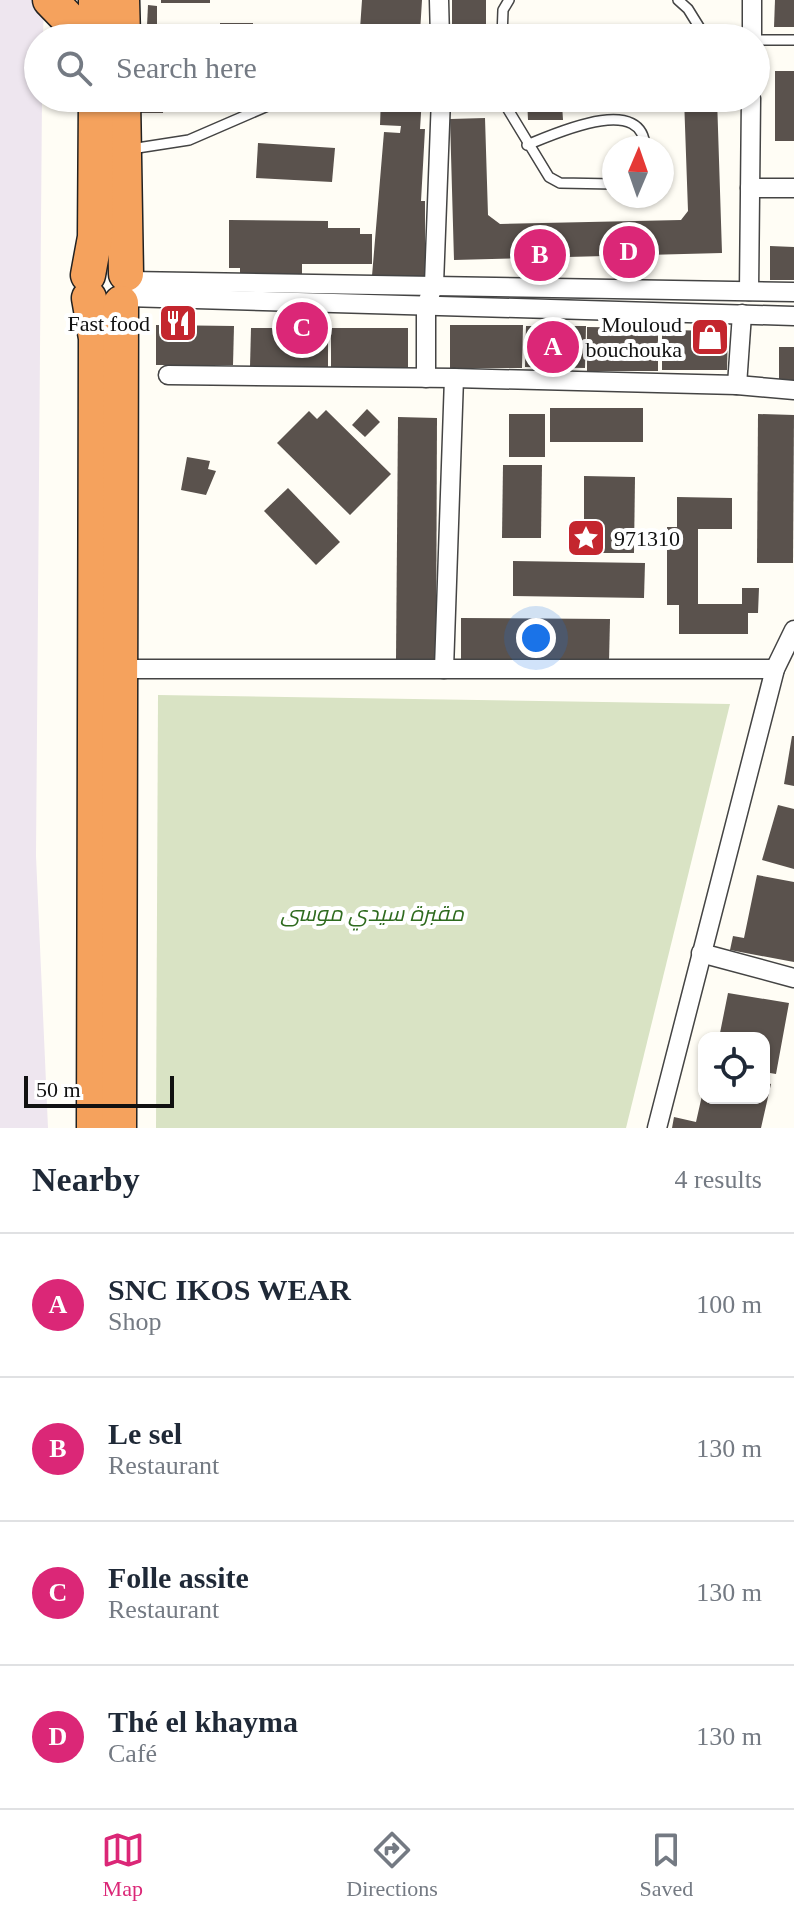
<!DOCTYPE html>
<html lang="en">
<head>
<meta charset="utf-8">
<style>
  :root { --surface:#fff; --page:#f2f2f3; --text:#1f2937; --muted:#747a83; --line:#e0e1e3; --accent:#db2777 }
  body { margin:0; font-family:"Times New Roman",Cairo,serif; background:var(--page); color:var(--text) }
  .controls { position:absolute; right:24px; bottom:24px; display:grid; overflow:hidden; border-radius:16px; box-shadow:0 2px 6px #0004 }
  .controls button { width:72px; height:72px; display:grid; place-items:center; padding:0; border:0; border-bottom:2px solid var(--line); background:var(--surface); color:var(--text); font:40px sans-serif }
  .compass { position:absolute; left:602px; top:136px; width:72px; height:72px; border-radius:50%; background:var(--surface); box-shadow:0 2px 6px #0004; rotate:2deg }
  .scale { position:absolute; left:24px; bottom:20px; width:150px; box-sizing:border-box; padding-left:8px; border:4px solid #111; border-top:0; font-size:22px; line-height:28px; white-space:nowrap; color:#111; -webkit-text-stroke:6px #fff; paint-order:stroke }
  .you { position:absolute; left:536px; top:638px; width:28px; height:28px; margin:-20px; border:6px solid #fff; border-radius:50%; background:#1a73e8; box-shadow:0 0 0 12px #1a73e833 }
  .badge { display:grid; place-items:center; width:52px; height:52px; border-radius:50%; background:var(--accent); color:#fff; font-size:26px; font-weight:700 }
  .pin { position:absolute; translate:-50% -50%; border:4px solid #fff; box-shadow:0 2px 8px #0006 }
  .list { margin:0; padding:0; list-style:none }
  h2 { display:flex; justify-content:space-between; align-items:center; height:104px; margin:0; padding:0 32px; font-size:34px }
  h2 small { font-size:26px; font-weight:400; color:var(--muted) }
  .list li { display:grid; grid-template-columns:52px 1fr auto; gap:24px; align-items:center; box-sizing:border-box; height:144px; padding:0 32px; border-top:2px solid var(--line) }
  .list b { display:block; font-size:30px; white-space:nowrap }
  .list p { margin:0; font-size:26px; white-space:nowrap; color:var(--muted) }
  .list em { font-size:26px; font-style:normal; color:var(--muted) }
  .icon { flex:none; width:44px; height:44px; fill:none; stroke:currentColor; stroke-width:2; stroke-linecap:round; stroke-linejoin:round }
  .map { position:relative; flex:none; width:794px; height:1128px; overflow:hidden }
  .search { position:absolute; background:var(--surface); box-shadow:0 2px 6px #0004; left:24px; right:24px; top:24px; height:88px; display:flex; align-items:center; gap:20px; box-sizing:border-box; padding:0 28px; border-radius:44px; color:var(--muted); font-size:30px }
  .sheet { height:680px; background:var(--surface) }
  nav { display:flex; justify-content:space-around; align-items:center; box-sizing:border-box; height:112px; border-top:2px solid var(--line); background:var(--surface); font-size:22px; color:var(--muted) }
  nav a { display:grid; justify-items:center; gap:4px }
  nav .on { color:var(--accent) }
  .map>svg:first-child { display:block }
  .industrial { fill:#eee6ef }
  .cemetery { fill:#d9e3c4 }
  .building { fill:#5a524d }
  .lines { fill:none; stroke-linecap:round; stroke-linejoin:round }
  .lane-casing { stroke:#444; stroke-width:12 }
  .street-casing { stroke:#444; stroke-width:21 }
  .highway-casing { stroke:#222; stroke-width:37 }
  .lane { stroke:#fff; stroke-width:9 }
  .street { stroke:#fff; stroke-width:18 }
  .highway { stroke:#f5a25d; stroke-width:34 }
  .labels { text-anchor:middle; stroke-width:8; stroke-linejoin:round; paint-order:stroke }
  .poi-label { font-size:22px; fill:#111; stroke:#fff; text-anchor:end }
  .park-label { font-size:22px; font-style:italic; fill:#2f6b1f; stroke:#fff }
</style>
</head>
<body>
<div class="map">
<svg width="794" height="1128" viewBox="0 0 794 1128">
  <rect width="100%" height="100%" fill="#fffdf5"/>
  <polygon class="industrial" points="0,0 44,0 43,38 38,38 38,98 42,98 36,856 48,1128 0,1128"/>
  <polygon class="cemetery" points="158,695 730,704 626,1128 156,1128"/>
  <g class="building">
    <rect x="161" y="0" width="49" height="3"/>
    <polygon points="362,0 422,0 420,33 405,32 404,38 385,38 385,31 360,29"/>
    <rect x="452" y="0" width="34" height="38"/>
    <polygon points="775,0 794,0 794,27 774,27"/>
    <polygon points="148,5 157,6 157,26 147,26"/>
    <rect x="220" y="23" width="33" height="15"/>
    <rect x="775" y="71" width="19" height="70"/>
    <polygon points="139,98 164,98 163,113 138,113"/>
    <polygon points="381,98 422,98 420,129 425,129 421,201 425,201 425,279 372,276 384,132 400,133 401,126 380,125"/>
    <polygon points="527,98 566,98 562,104 563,120 528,120"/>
    <polygon points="684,98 717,98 722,253 454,260 450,119 485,118 488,215 500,224 681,220 688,211"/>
    <polygon points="258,143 335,148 332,182 256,178"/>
    <polygon points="229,220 328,221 328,228 360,228 360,234 372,234 372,264 302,264 302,277 240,276 240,268 229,268"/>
    <polygon points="770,246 794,247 794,280 770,280"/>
    <polygon points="156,325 234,326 233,365 156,365"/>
    <polygon points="450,325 523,325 522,368 450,368"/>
    <polygon points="526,326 586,326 585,368 525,367"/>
    <polygon points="587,327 658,328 658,371 587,371"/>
    <polygon points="251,328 328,328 328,368 250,367"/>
    <polygon points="331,328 408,328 408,368 331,367"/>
    <polygon points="662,330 728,331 727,370 662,370"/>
    <rect x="779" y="347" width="15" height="37"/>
    <rect x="550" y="408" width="93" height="34"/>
    <polygon points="367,409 380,422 365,437 352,425"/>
    <polygon points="326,410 391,474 350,515 277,443 309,411 317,419"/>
    <rect x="509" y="414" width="36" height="43"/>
    <polygon points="758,414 794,415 793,563 757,563"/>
    <polygon points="398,417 437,418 436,661 396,661"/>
    <polygon points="187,457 210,461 208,469 216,471 206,495 181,490"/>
    <polygon points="503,465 542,465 541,538 502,538"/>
    <polygon points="584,476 635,477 634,553 584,553"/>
    <polygon points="288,488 340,542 316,565 264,511"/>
    <polygon points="677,497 732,498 732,529 698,529 698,604 742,604 742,588 759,588 758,613 748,613 748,634 679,634 679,605 667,605 667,527 677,527"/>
    <polygon points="513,561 645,563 644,598 513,596"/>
    <polygon points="461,618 610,619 609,662 461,661"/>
    <polygon points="792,736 794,736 794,786 784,784"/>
    <polygon points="778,805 794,809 794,869 762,860"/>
    <polygon points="757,875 794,882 794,962 730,950 733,936 744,938"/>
    <polygon points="728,993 789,1003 776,1074 764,1072 764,1038 719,1038"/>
    <polygon points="764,1082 771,1084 761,1128 672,1128 674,1117 696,1122 703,1091 704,1098 764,1098"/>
  </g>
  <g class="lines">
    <defs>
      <g id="lane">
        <polyline points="678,0 688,9 706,38"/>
        <polyline points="502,37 608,38"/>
        <polyline points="502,38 503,10 509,0"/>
        <polyline points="756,40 794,40"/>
        <polyline points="501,98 549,177 560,183 614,184"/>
        <polyline points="441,103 501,102"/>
        <path d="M527,145c25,-10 117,-53 118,3"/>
        <polyline points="131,149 189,140 286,98"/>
      </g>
      <g id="street">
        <polyline points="439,0 440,38"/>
        <polyline points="752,38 752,0"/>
        <polyline points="750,188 794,188"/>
        <polyline points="129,281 794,292"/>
        <polyline points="749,291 751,98"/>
        <polyline points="126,297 794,316"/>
        <polyline points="168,375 454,378 737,385 794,390"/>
        <polyline points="426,378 426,306 434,284 441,98"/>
        <polyline points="737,385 742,314"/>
        <polyline points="121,669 775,669"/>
        <polyline points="444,669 454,378"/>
        <polyline points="701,953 794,978"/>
        <polyline points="657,1128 775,669 794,630"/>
      </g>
      <g id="highway">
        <polyline points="50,0 87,38"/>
        <polyline points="122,0 123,38"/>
        <polyline points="96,38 96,0"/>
        <polyline points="123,98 126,274"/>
        <polyline points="88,275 95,237 96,98"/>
        <polyline points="89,298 96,338 94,1128"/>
        <polyline points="119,1128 121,303"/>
      </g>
    </defs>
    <use href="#lane" class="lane-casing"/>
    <use href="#street" class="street-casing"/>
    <use href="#highway" class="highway-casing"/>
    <use href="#lane" class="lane"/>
    <use href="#street" class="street"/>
    <use href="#highway" class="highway"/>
  </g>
  <defs>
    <symbol id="restaurant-square" viewBox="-11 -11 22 22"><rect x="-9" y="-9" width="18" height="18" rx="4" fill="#c4262e" stroke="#fff"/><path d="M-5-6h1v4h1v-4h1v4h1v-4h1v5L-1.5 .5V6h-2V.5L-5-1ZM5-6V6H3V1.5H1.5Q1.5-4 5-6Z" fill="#fff"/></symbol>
    <symbol id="shop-square" viewBox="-11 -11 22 22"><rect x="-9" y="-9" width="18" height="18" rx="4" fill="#c4262e" stroke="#fff"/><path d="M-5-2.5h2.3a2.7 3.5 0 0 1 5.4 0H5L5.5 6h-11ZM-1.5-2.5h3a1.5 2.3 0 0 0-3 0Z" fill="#fff"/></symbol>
    <symbol id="sight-square" viewBox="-11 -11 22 22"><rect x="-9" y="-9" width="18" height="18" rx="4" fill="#c4262e" stroke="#fff"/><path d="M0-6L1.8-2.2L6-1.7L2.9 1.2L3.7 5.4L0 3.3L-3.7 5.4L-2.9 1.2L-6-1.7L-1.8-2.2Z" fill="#fff"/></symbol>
  </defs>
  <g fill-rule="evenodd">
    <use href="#restaurant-square" x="156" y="301" width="44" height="44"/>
    <use href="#shop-square" x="688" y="315" width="44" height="44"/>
    <use href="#sight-square" x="564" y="516" width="44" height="44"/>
  </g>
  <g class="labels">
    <g class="poi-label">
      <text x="150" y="331">Fast food</text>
      <text x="682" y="332">Mouloud<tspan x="682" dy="25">bouchouka</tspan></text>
      <text x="614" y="546" text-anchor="start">971310</text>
    </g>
    <g class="park-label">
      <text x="372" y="921">مقبرة سيدي موسى</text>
    </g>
  </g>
</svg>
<div class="controls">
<button><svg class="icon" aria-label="locate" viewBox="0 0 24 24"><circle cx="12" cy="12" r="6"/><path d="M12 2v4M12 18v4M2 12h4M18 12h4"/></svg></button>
</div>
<svg class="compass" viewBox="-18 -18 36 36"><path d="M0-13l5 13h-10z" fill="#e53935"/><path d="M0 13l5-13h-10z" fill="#747a83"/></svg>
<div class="scale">50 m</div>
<div class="you"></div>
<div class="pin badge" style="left:553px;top:347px">A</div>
<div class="pin badge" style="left:540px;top:255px">B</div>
<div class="pin badge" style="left:302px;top:328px">C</div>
<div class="pin badge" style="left:629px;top:252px">D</div>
<div class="search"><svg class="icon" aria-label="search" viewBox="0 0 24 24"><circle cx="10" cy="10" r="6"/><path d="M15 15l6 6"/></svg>Search here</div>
</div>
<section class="sheet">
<h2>Nearby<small>4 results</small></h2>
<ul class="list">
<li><span class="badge">A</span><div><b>SNC IKOS WEAR</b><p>Shop</p></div><em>100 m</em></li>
<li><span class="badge">B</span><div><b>Le sel</b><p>Restaurant</p></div><em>130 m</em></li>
<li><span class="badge">C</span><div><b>Folle assite</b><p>Restaurant</p></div><em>130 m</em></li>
<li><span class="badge">D</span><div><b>Thé el khayma</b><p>Café</p></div><em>130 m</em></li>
</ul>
</section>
<nav>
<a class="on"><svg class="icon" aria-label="map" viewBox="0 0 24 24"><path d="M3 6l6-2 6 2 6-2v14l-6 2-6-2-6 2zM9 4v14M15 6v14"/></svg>Map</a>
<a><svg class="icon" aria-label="directions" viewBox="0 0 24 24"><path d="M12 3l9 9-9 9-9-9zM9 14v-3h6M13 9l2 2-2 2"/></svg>Directions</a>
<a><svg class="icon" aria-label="saved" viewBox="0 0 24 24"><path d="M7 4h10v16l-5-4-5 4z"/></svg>Saved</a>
</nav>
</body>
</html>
